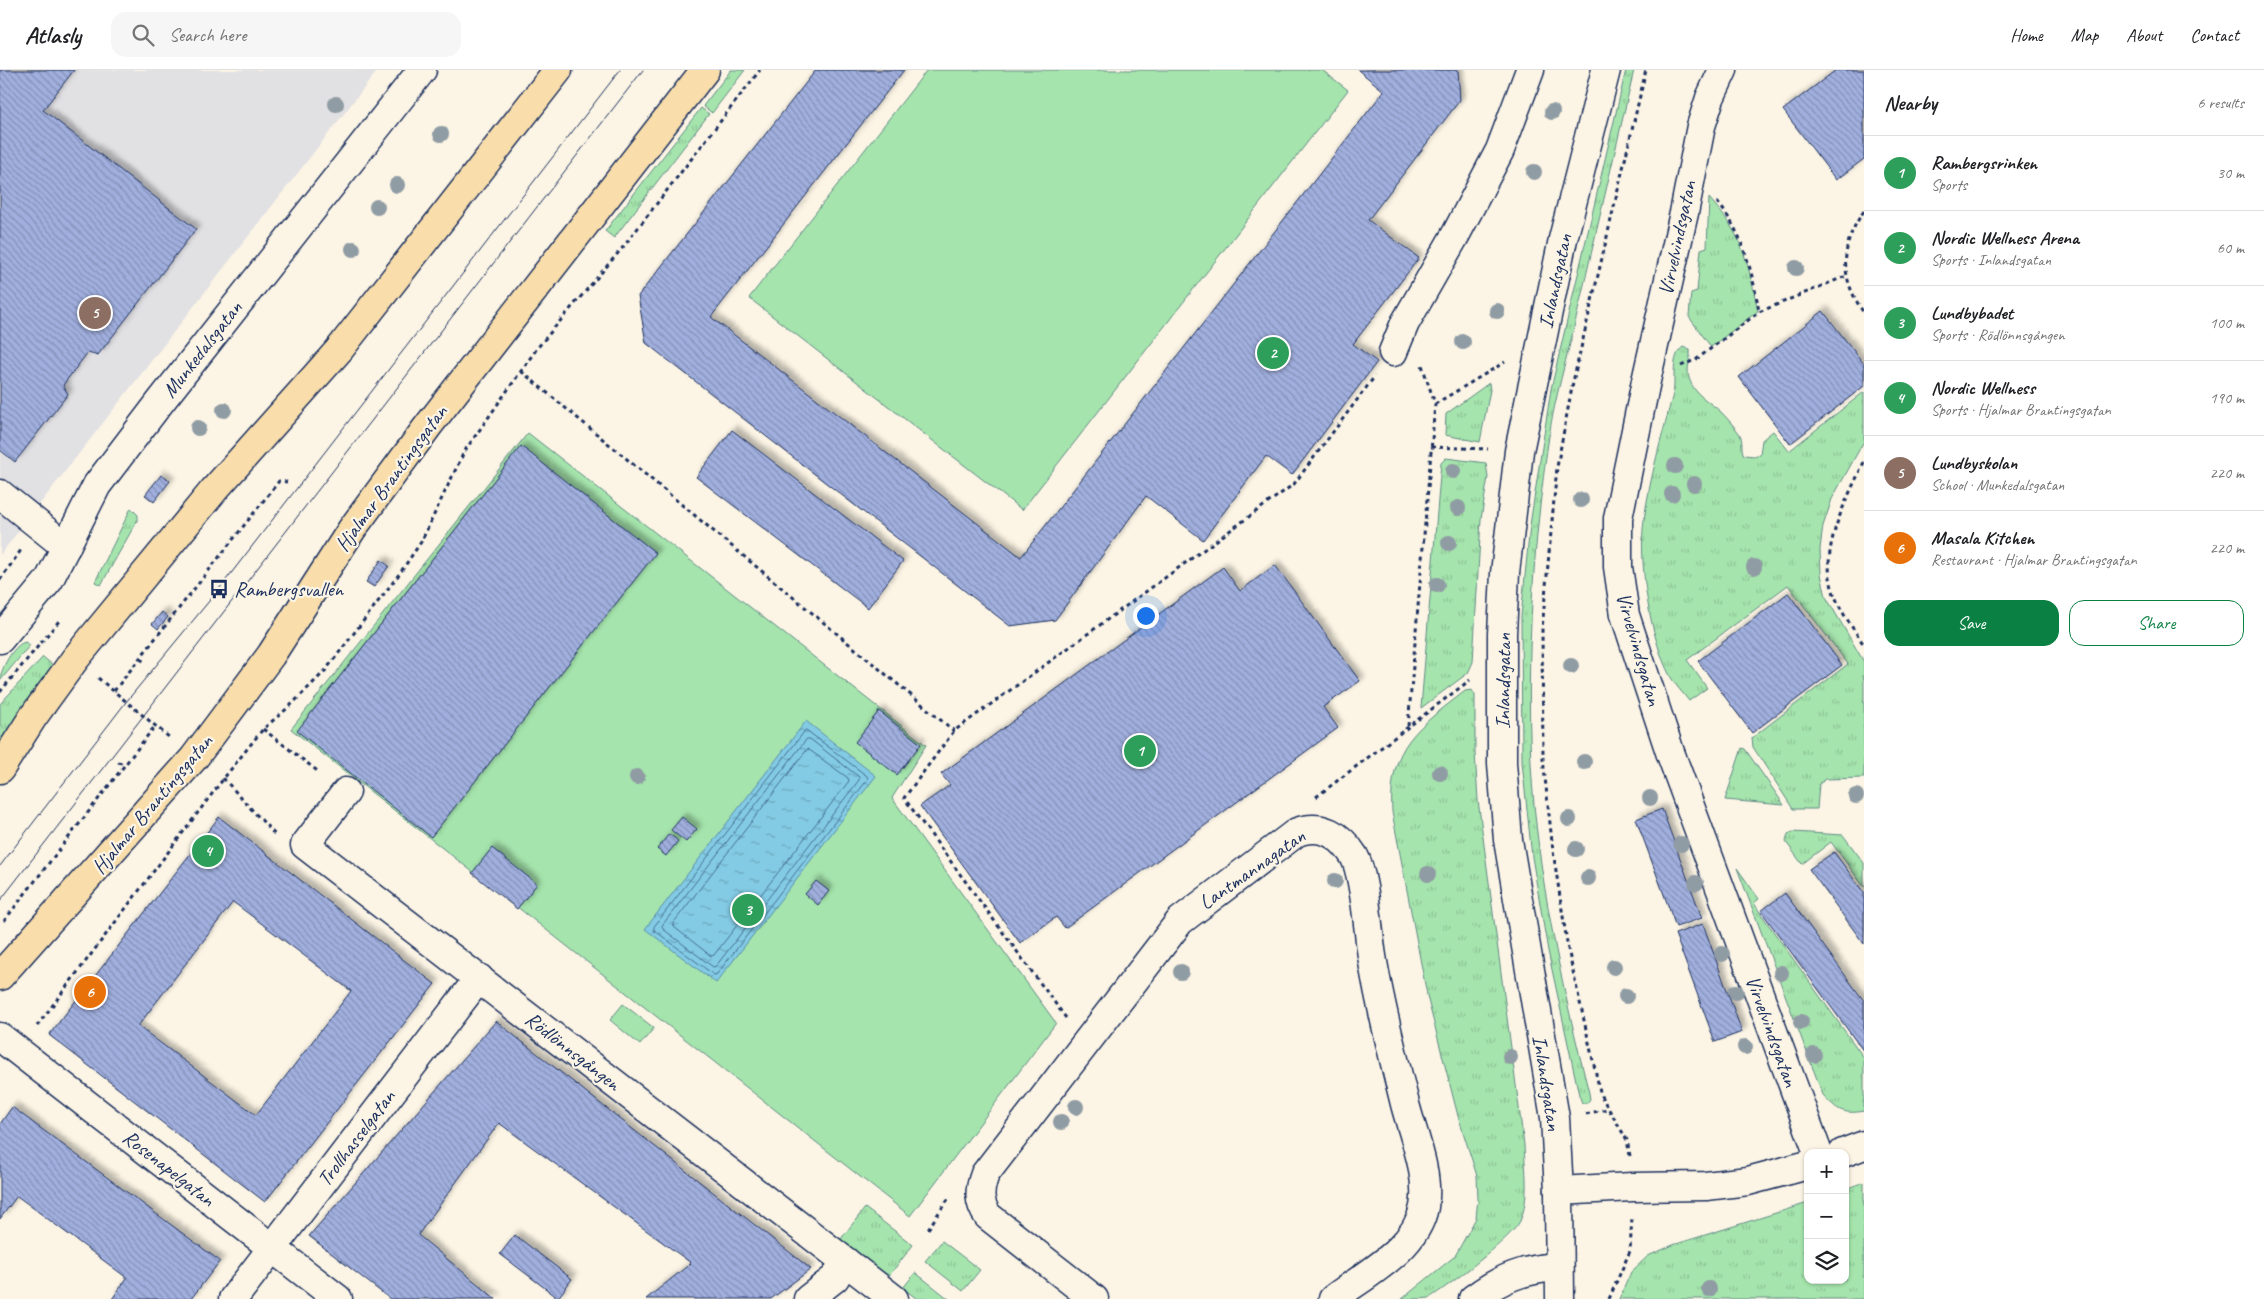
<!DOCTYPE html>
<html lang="en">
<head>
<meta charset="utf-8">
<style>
  :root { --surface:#fff; --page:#f6f6f6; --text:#202124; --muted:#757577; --line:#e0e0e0; --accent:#0b8043 }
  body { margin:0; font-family:Caveat,sans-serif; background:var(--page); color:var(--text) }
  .controls { position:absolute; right:15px; bottom:15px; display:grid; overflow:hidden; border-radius:10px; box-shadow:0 1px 4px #0004 }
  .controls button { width:45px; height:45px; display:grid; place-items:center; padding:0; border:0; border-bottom:1px solid var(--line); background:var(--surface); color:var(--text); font:25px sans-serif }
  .you { position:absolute; left:1145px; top:545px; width:18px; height:18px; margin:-12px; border:4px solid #fff; border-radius:50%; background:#1a73e8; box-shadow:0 0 0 8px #1a73e833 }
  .badge { display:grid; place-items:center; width:32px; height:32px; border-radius:50%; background:var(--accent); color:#fff; font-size:16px; font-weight:700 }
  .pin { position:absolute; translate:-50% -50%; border:2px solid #fff; box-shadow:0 1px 5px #0006 }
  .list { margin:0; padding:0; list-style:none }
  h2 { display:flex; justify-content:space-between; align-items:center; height:65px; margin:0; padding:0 20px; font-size:21px }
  h2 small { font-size:16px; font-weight:400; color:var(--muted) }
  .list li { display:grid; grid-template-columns:32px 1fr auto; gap:15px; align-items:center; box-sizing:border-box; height:75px; padding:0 20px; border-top:1px solid var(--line) }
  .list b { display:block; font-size:19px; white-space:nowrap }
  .list p { margin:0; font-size:16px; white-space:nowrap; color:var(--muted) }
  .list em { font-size:16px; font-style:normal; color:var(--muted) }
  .actions { display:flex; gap:10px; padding:15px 20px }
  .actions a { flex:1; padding:11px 0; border:1px solid var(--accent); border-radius:15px; text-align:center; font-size:18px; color:var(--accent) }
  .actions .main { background:var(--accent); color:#fff }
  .icon { flex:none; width:28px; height:28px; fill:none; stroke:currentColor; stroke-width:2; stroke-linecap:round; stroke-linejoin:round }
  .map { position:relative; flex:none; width:1864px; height:1229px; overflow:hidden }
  header { display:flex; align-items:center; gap:30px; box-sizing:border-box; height:70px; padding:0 25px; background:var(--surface); border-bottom:1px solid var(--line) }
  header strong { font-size:24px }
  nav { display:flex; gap:28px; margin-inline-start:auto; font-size:18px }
  .search { width:350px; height:45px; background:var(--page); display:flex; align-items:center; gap:12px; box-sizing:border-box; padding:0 18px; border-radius:15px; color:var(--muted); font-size:19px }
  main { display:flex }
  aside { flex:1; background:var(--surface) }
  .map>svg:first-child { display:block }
  .built { fill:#e1e0e3 }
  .grass { fill:url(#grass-tufts); stroke:#608a85 }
  .pitch { fill:#a5e4ac; stroke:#608a85 }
  .water { fill:url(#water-ripples); stroke:#598dae }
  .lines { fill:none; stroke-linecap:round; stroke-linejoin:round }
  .shore { stroke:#456d94; stroke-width:1 }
  .building { fill:url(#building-back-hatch); stroke:#1b2f5e; fill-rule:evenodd; filter:url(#shadow) }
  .minor-casing { stroke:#1b2f5e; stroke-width:31 }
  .major-casing { stroke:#1b2f5e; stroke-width:31 }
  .path { stroke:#1b2f5e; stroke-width:3; stroke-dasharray:4 4; stroke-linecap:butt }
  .minor { stroke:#fcf5e5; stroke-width:28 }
  .major { stroke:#f9deab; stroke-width:28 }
  .tram { stroke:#1b2f5e; stroke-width:1 }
  .tree { fill:#909ca4 }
  .labels { text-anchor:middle; stroke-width:4.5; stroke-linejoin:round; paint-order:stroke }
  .street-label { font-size:21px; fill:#1b2f5e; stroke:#fcf5e5 }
  .poi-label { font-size:21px; fill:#1b2f5e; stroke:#fcf5e5; text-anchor:start }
</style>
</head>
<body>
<header>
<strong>Atlasly</strong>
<div class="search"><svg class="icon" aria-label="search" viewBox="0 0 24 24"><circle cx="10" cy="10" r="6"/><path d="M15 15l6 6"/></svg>Search here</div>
<nav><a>Home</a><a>Map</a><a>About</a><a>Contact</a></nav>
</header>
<main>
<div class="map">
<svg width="1864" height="1229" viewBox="0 0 1864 1229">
  <defs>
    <pattern id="grass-tufts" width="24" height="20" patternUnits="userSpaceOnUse" patternTransform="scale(1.25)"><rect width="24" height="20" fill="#a5e4ac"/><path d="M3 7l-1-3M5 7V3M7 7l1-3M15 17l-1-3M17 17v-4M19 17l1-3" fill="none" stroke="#8dc496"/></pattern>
    <pattern id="water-ripples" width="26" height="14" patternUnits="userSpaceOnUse" patternTransform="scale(1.25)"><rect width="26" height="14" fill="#83cbe4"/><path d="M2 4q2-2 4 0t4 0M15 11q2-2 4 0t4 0" fill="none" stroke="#6aa5bc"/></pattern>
    <pattern id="building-back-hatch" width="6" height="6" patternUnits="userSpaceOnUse" patternTransform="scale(1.25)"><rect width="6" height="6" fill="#a1afde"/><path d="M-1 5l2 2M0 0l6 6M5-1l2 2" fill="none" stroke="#828fb7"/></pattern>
    <filter id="shadow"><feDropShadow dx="4.5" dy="-4.5" stdDeviation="2.5" flood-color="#0004"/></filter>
  </defs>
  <rect width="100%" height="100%" fill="#fcf5e5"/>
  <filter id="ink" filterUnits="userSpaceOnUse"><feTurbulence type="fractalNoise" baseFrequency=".02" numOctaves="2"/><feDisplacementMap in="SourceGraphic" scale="10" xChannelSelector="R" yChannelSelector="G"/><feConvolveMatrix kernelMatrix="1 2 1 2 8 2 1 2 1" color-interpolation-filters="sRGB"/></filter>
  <g filter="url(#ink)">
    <polygon class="built" points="0,0 378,0 0,485"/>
    <g class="grass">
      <polygon points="731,0 745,0 712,43 703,36"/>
      <path d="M1626,0h8c-19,83 -39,166 -58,249 -9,39 -21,78 -27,117 -16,108 -23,219 -18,328 6,111 31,222 58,329l1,6 -3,4h-5l-3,-8 -31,-144 -16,-94 -10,-95 -1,-145 9,-92 21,-136z"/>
      <polygon points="701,38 709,44 614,168 605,161"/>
      <path d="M1709,128c7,8 14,16 20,25 17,25 23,59 29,88l-47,36 -22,-30 2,-24 6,-2 4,-42 6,-2z"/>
      <path d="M1683,277l7,3c1,10 -4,18 -1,28 5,17 20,23 32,34 6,6 13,14 18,21 5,7 1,15 5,22l10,1 6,-2 2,-14 11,-9 16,20 75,-59v49l-32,58 -9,27 -3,23 1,25 5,23 38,65v116l-38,1 -7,5 -2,25h-24l-40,-62 -1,-9 96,-74 -60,-79 -101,75 20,28 -18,13c-6,-8 -14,-16 -19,-25 -20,-38 -32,-114 -26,-156 6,-43 18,-84 29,-126 3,-13 -3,-38 10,-47z"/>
      <polygon points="1489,313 1490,320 1480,372 1445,365 1446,344"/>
      <polygon points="1446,388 1486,393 1488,407 1481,449 1473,592 1468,603 1421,638 1441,393"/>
      <polygon points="131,438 138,445 138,449 101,515 95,512"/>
      <path d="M25,572l5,3 -30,36c0,-11 13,-36 25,-39z"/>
      <polygon points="43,587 55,597 0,676 0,634"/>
      <path d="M1472,620l3,5v58l3,47 46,345c1,25 6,53 -4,76 -6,15 -75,68 -91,77 -6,1 -19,1 -27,1l53,-43 21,-38 2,-20 -1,-22 -19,-60 -30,-116 -36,-188c-4,-67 26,-84 73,-121z"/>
      <polygon points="1742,678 1745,679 1784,735 1725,730"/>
      <polygon points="1793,762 1843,765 1864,793 1864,817 1831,772 1802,794 1786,772 1788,764"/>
      <path d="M1737,798l22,31 -5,4 7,11 103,144v53c-21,4 -27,-1 -41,-16z"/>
      <polygon points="1864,1112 1864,1229 1619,1229 1631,1202 1648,1186 1673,1175 1808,1133 1808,1210 1845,1210 1845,1119"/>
      <polygon points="865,1138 913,1175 888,1207 840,1170"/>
      <polygon points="942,1171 980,1200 963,1221 925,1191"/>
      <polygon points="915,1203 916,1203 949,1229 917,1229 903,1218"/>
    </g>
    <g class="pitch">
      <polygon points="927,0 1322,0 1348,20 1022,440 749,228"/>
      <polygon points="528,363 926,675 892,728 1056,953 910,1146 291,659"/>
      <polygon points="623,934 654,958 640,975 610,950"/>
    </g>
    <polygon class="water" points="806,651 876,706 716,913 645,859"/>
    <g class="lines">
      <g class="shore">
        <polygon points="806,660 867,706 868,709 717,904 714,905 654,860 654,857"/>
        <polygon points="807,669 810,669 859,707 859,710 716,896 713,897 663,859 662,856"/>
        <polygon points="808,679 848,708 849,711 714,885 711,886 674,857 673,854"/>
      </g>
    </g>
    <g class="building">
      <polygon points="0,0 74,0 43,40 196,159 98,285 88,282 63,315 68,324 15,392 0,380"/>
      <polygon points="816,0 904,0 711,247 1021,487 1384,21 1358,0 1458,0 1460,30 1368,150 1419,188 1353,274 1377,292 1292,405 1266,386 1203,470 1146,426 1055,550 1010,556 646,273 638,226"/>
      <polygon points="1836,0 1864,0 1864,89 1836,110 1783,40"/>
      <polygon points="1823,241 1864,294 1864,316 1790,374 1739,307"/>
      <polygon points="732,360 903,491 868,538 696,407"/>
      <polygon points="521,376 656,483 431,767 297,661"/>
      <polygon points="161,405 170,411 154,432 145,425"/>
      <polygon points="381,490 389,496 374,517 366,512"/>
      <polygon points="1275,495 1360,611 1323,637 1338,658 1065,858 1056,847 1020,873 920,736 950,715 941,704 1223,497 1240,521"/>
      <polygon points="1788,523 1842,595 1752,663 1698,591"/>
      <polygon points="162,542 168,547 158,559 152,554"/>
      <polygon points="879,641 921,674 897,705 855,672"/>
      <polygon points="1662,739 1702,848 1676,857 1636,749"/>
      <path d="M219,747l216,167 -170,218 -216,-167zM233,832l118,89 -95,124 -118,-89z"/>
      <polygon points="682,747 697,759 686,772 671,760"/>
      <polygon points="669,764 678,771 666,786 657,779"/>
      <polygon points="492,778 537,814 517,839 472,803"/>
      <polygon points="1834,782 1864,823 1864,874 1809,799"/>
      <polygon points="816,811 829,821 818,835 805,824"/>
      <polygon points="1785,823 1864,931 1864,982 1761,841"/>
      <polygon points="1703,854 1742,962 1715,972 1675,864"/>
      <polygon points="496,951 677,1094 811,1199 771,1229 646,1229 691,1193 499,1053 418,1165 496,1229 390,1229 309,1166"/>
      <polygon points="12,1037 220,1191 191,1229 112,1229 127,1208 17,1126 0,1149 0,1054"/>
      <polygon points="515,1165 572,1209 558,1228 500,1184"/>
    </g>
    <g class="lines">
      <defs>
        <g id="minor">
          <polyline points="1723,0 1710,28 1701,56 1684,143 1646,311 1618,448 1618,497 1625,545 1670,682 1818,1083"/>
          <polyline points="1393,282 1405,253 1456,164 1500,80 1530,0"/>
          <polyline points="0,424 66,477"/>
          <polyline points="0,569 49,510 97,415 161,331 422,0"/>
          <polyline points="346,722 305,775 894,1229"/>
          <polyline points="0,967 338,1229"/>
          <polyline points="1843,1083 1864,1075"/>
          <polyline points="1559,1121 1632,1117 1706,1116 1748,1111 1808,1095"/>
          <polyline points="233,1229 479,908"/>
          <polyline points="808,1229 835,1208 845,1191"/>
          <path d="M1094,1229l-106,-83c-10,-14 -9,-26 -3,-42l195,-253 117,-89c24,-9 44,3 57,24 11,19 14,76 18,100 8,50 21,99 33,148 8,31 25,70 19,103 -8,43 -60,68 -91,92"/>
          <path d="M1473,1229c28,-21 51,-30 85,-32"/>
          <polyline points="1560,1229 1559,1121 1555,1048 1508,770 1502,693 1502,564 1505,503 1519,381 1563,169 1606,0"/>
        </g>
        <g id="major">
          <polyline points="0,699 33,647 75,589 214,420 339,280 558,0"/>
          <polyline points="0,906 194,688 271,585 352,459 428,356 705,0"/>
        </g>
      </defs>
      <use href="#minor" class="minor-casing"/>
      <use href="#major" class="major-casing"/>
      <g class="path">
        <path d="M1717,132c26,30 36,72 42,110"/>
        <path d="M1864,141c-25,35 -24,68 0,102"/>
        <polyline points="1681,296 1697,289 1759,242 1846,206"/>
        <polyline points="521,301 954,661"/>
        <polyline points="1435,334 1505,292"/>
        <polyline points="1431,377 1488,379"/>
        <path d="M1864,392c-20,44 -50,93 -26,141 7,15 17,28 26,42"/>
        <polyline points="0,510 21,480"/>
        <polyline points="140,589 145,592"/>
        <polyline points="98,608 170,668"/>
        <polyline points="114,621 279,411 287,412"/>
        <polyline points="0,622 59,551"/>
        <polyline points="1408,656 1435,334 1422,295"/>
        <polyline points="263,659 320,703"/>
        <polyline points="118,692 125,694"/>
        <polyline points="223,708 276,766"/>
        <polyline points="1316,727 1470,610"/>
        <polyline points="4,851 155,656"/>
        <polyline points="1066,948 904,728 954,661 1294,414 1375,306"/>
        <polyline points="37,956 224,708 263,659 290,636 325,601 400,503 421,472 464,382 538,277 624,176 760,0"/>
        <polyline points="1586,1044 1607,1039"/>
        <polyline points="1630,1086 1627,1070 1601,1026 1568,879 1553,781 1543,689 1542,559 1557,397 1573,312 1646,0"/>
        <polyline points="928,1159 948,1129"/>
        <polyline points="1609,1229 1630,1181 1632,1147"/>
      </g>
      <use href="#minor" class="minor"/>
      <use href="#major" class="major"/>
      <g class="tram">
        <polyline points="0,796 126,632 219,519 620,0"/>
        <polyline points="0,831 643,0"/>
      </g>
    </g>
    <g class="tree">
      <circle cx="336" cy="34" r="8"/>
      <circle cx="1552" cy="42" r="8"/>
      <circle cx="441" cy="64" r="8"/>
      <circle cx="1534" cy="102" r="8"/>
      <circle cx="397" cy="115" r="8"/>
      <circle cx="377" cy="137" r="8"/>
      <circle cx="353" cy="179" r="8"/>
      <circle cx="1796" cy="198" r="8"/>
      <circle cx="1497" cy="241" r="8"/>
      <circle cx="1463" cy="272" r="8"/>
      <circle cx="224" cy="340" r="8"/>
      <circle cx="198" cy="358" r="8"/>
      <circle cx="1675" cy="396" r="8"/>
      <circle cx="1453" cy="401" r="8"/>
      <circle cx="1694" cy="414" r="8"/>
      <circle cx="1672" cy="424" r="8"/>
      <circle cx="1581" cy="430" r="8"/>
      <circle cx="1458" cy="438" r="8"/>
      <circle cx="1449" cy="473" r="8"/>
      <circle cx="1754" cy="497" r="8"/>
      <circle cx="1437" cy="515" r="8"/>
      <circle cx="1571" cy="596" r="8"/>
      <circle cx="1584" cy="692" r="8"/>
      <circle cx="1440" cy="703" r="8"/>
      <circle cx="637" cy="707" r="8"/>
      <circle cx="1856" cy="726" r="8"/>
      <circle cx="1650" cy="728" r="8"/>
      <circle cx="1569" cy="749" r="8"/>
      <circle cx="1681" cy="774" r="8"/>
      <circle cx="1576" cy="779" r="8"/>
      <circle cx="1428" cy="804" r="8"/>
      <circle cx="1588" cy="808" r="8"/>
      <circle cx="1335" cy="811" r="8"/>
      <circle cx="1696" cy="813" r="8"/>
      <circle cx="1722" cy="884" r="8"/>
      <circle cx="1614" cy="897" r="8"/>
      <circle cx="1181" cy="902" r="8"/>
      <circle cx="1781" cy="903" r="8"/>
      <circle cx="1736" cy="922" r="8"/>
      <circle cx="1626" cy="926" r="8"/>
      <circle cx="1801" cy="952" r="8"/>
      <circle cx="1745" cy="977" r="8"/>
      <circle cx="1814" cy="985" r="8"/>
      <circle cx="1510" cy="987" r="8"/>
      <circle cx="1076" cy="1037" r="8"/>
      <circle cx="1061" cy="1052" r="8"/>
      <circle cx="1709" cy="1219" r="8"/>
    </g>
  </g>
  <defs>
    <symbol id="bus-bare" viewBox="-9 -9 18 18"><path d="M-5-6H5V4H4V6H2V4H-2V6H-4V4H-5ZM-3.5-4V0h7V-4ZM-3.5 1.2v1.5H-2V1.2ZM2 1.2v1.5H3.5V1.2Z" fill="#1b2f5e" stroke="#fcf5e5" stroke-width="2.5" paint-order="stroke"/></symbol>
  </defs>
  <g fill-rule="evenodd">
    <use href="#bus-bare" x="205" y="505" width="28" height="28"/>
  </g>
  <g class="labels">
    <g class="street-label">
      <text transform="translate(1677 168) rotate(-78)" y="7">Virvelvindsgatan</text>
      <text transform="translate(1555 211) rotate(-78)" y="7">Inlandsgatan</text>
      <text transform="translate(202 279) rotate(-52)" y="7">Munkedalsgatan</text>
      <text transform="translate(391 408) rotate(-54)" y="7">Hjalmar Brantingsgatan</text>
      <text transform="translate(1639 579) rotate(74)" y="7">Virvelvindsgatan</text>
      <text transform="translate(1503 611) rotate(-90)" y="7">Inlandsgatan</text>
      <text transform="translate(152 734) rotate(-50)" y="7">Hjalmar Brantingsgatan</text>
      <text transform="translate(1252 799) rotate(-35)" y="7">Lantmannagatan</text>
      <text transform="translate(1772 961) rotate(70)" y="7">Virvelvindsgatan</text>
      <text transform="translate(573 981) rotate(38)" y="7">Rödlönnsgången</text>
      <text transform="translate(1547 1013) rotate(81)" y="7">Inlandsgatan</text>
      <text transform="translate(356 1068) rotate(-53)" y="7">Trollhasselgatan</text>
      <text transform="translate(169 1098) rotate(38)" y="7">Rosenapelgatan</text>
    </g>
    <g class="poi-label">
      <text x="234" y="526">Rambergsvallen</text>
    </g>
  </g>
</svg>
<div class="controls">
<button>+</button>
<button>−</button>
<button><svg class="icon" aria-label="layers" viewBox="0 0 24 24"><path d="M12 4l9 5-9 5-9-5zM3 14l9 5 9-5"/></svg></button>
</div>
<div class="you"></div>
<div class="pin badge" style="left:1140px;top:681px;background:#2e9e5b">1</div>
<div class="pin badge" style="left:1273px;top:283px;background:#2e9e5b">2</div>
<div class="pin badge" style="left:748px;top:840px;background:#2e9e5b">3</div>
<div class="pin badge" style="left:208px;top:781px;background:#2e9e5b">4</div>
<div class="pin badge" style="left:95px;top:243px;background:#8d6e63">5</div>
<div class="pin badge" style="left:90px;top:922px;background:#e8710a">6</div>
</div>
<aside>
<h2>Nearby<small>6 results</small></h2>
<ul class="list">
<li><span class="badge" style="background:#2e9e5b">1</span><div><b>Rambergsrinken</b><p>Sports</p></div><em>30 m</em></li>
<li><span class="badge" style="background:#2e9e5b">2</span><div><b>Nordic Wellness Arena</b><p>Sports · Inlandsgatan</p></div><em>60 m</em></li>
<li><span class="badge" style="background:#2e9e5b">3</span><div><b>Lundbybadet</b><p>Sports · Rödlönnsgången</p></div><em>100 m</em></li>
<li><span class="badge" style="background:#2e9e5b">4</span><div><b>Nordic Wellness</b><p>Sports · Hjalmar Brantingsgatan</p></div><em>190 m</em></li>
<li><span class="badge" style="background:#8d6e63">5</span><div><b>Lundbyskolan</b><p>School · Munkedalsgatan</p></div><em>220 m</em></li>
<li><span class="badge" style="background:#e8710a">6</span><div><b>Masala Kitchen</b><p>Restaurant · Hjalmar Brantingsgatan</p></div><em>220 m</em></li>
</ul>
<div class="actions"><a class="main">Save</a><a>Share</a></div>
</aside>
</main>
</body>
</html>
